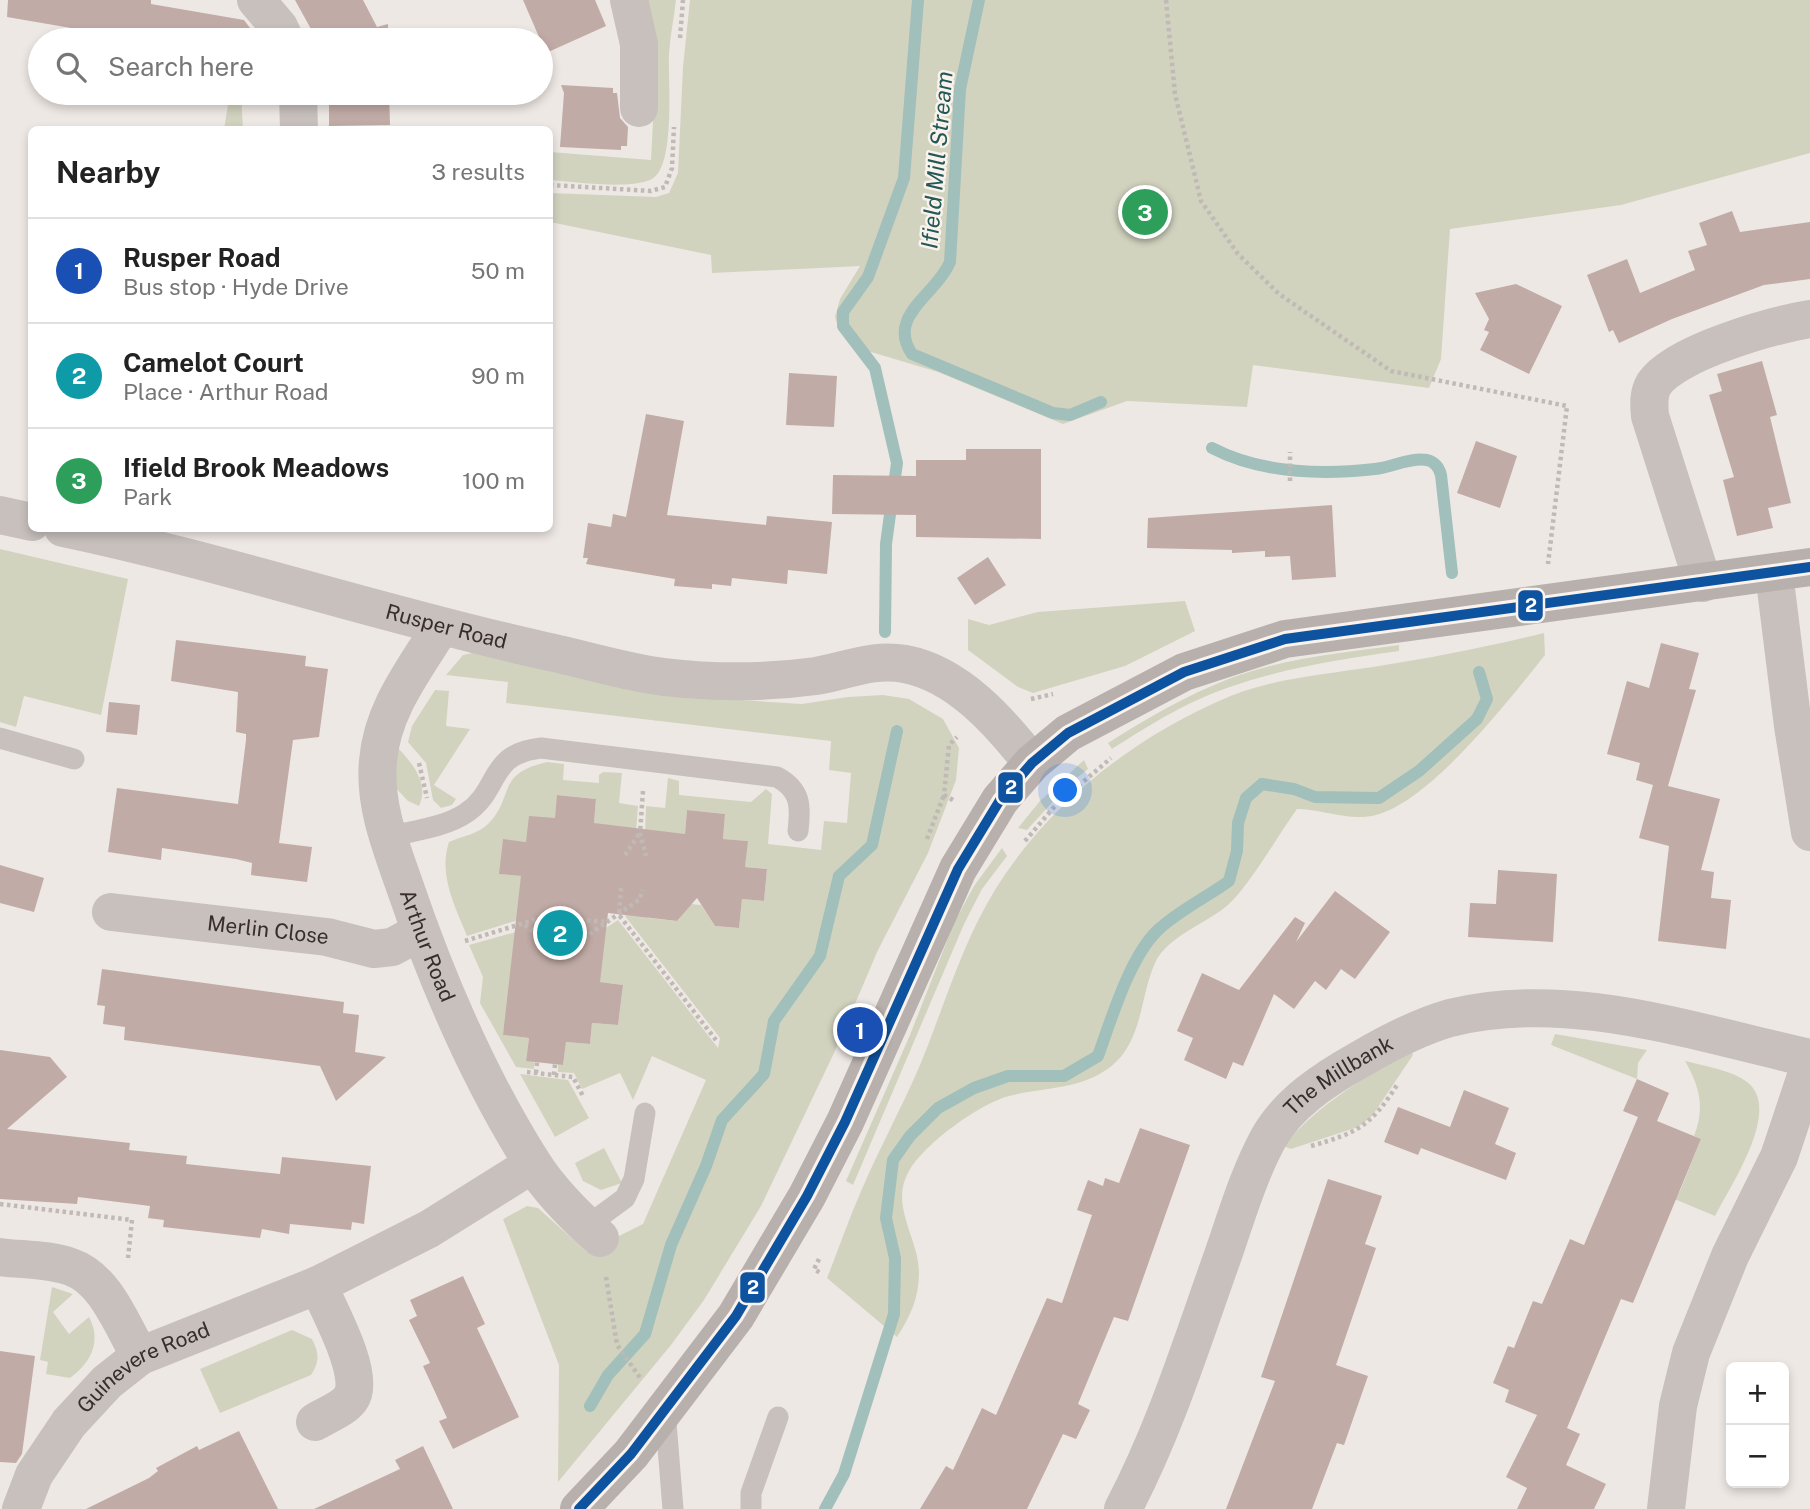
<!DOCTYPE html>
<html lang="en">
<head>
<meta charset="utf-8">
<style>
  :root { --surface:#fff; --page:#f6f6f6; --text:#222; --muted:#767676; --line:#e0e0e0; --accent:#0f766e }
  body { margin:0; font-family:"Public Sans",sans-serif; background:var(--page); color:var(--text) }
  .controls { position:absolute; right:21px; bottom:21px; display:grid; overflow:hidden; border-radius:10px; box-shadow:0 4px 10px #0003 }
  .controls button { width:63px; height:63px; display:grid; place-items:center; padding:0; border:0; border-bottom:2px solid var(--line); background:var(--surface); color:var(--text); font:35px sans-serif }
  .you { position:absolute; left:1066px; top:791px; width:24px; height:24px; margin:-18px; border:5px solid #fff; border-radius:50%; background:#1a73e8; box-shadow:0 0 0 10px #1a73e833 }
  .badge { display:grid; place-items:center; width:46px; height:46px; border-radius:50%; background:var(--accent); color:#fff; font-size:23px; font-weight:700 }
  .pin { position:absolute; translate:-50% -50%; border:4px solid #fff; box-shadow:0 2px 7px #0006 }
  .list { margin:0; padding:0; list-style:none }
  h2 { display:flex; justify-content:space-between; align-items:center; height:91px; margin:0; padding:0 28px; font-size:30px }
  h2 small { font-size:23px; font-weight:400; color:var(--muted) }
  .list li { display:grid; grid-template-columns:46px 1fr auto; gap:21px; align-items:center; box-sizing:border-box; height:105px; padding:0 28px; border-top:2px solid var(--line) }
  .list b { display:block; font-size:26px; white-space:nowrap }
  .list p { margin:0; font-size:23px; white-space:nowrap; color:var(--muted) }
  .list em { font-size:23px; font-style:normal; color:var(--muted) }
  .icon { flex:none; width:38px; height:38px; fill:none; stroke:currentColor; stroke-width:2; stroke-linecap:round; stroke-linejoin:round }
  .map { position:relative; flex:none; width:1810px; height:1509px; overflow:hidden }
  .search { position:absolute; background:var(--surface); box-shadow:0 4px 10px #0003; left:28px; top:28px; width:525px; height:77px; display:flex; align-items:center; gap:18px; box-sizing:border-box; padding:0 24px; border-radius:38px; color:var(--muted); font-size:26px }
  .panel { position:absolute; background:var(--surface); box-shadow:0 4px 10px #0003; left:28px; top:126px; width:525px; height:406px; border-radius:10px }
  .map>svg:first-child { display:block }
  .green { fill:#d1d3bf }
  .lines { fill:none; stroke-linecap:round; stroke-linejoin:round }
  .stream { stroke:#a1bfbb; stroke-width:12 }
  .building { fill:#c1aba6 }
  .path { stroke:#c0b9b5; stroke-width:4.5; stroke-dasharray:3.5 3.5; stroke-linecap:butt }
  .lane { stroke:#c7c0bd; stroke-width:21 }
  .street { stroke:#c7c0bd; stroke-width:38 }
  .secondary { stroke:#b8b0ad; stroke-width:38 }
  .bus-1-casing { stroke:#faf2ec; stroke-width:16 }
  .bus-1 { stroke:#0e539f; stroke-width:10 }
  .labels { text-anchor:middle; stroke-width:5; stroke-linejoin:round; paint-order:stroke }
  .street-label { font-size:21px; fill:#382d2b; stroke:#faf2ec }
  .water-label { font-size:23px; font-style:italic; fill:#225855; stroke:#faf2ec }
  .line-badge { stroke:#faf2ec; stroke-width:2.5 }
  .badge-label { font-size:19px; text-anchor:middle; font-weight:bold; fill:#fff }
</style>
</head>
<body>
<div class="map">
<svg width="1810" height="1509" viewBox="0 0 1810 1509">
  <rect width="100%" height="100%" fill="#eee8e4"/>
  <g class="green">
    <path d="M643,0h33c-2,18 -6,36 -7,54 -1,25 7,112 -17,125 -22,11 -77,3 -102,1v-28l101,8 5,-95z"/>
    <polygon points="690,0 1810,0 1810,153 1621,205 1450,229 1441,359 1429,388 1253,365 1247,407 1127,401 1063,424 938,372 851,346 839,330 835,317 840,299 860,266 712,273 711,255 550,222 550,193 656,197 669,193 678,173 683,67"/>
    <polygon points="230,93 241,93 243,129 224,129"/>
    <polygon points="0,549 128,579 101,715 24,696 16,727 0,722"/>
    <polygon points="1185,601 1195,631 1125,666 1033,693 1018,687 968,650 968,619 989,625 1038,612"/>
    <path d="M1544,633l1,22c-35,44 -114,146 -169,160 -26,7 -54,-6 -79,-6 -18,25 -48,77 -68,95 -21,19 -62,32 -74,59 -15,33 -12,80 -46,105 -30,22 -65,19 -100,28 -30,8 -85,48 -100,75 -20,35 10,67 10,102 0,25 -9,44 -22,64l-70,-59c12,-30 22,-60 35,-89 18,-42 40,-82 58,-124 24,-58 42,-122 75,-175 54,-88 143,-156 238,-195 44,-17 94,-21 140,-28 58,-9 114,-20 171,-34z"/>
    <path d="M1399,645v6c-55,8 -111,16 -163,34 -45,14 -85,39 -124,64l-4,-6c39,-25 79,-48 123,-65 53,-20 112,-25 168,-33z"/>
    <polygon points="482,651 695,697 802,704 848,697 883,695 909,699 943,719 959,748 956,780 928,853 878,950 834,1053 761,1206 704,1300 671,1345 558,1482 559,1365 503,1219 527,1206 538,1208 587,1252 643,1224 706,1080 652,1056 633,1100 620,1073 582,1089 574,1073 558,1072 558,1064 563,1065 566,1042 590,1044 592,1023 618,1025 623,985 600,982 577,947 618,920 718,1048 720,1038 625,916 643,903 648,918 677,921 691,904 701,905 715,926 739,928 742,899 764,901 767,869 745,867 747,841 723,839 725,814 687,810 685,834 645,833 646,806 665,808 668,778 679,781 679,795 751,802 766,789 772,794 768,844 821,850 824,821 847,823 851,773 829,770 831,741 506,703 508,682 446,675 463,655"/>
    <polygon points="435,690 449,691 446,726 470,729 434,785 456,799 452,805 441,808 433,800 426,763 408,742 412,726"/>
    <path d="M395,745c16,16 35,38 24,61l-11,-5 -14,-15z"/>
    <polygon points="1084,760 1088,769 1068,785 1027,830 1018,828 1040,801"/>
    <path d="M547,762l17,2 -1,16 36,3v-8l4,-3 19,1 -3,30 19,3 -2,26 -42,-9 2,-24 -38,-4 -3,23 -29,24 -23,-2 -3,34 21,2 23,36 -77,24c-12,-29 -29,-62 -18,-94 13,-6 30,-8 40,-19 26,-27 6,-49 58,-61z"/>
    <polygon points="1002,848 1007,856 982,889 964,924 853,1185 846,1181 910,1035 954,923 974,886"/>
    <polygon points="523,930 503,1035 529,1038 526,1060 534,1062 534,1069 516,1067 480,1003 483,977 469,945"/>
    <polygon points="1555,1034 1647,1050 1638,1063 1637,1079 1551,1045"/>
    <path d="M1411,1051l2,4 -41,61 -14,11 -67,22 -8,-3c36,-42 80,-68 128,-95z"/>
    <path d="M1685,1061c20,5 46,9 62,21 36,27 -17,104 -32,134l-43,-18 8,-7 21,-52 -7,-3c11,-28 6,-49 -9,-75z"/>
    <polygon points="520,1074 568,1080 589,1118 555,1137"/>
    <polygon points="604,1148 622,1183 601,1190 583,1181 575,1163"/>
    <path d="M52,1287l21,7 -20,18 16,22 20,-17c13,24 2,46 -19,61l-24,-4 2,-12 -8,-2z"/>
    <path d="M292,1330l20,9c7,14 8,22 -1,36l-91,38 -20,-44z"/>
  </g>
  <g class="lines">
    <g class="stream">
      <path d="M979,0l-19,89 -10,173c-14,33 -64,54 -38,92l141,59 17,2 31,-13"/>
      <path d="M1212,448c48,25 109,27 163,21 17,-2 36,-12 52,-9 8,2 12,7 14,15l11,98"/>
      <polyline points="885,632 886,544 897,463 875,368 843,326 843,312 868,277 904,178 918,0"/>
      <polyline points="590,1406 608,1375 645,1334 671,1245 706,1166 722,1120 764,1074 774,1021 820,956 839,876 872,845 897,731"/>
      <path d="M825,1509l19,-35 50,-160 1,-56 -9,-40 7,-58 17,-24 28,-28 36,-20 34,-12h56l34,-20c13,-36 32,-100 60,-126 20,-19 49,-33 71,-49l8,-30 1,-28 8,-25 16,-14 32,5 21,8 64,1 40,-27 58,-52 10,-20 -8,-27"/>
    </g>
  </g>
  <g class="building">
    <polygon points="8,0 151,0 151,4 244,20 259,40 105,40 106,34 7,17"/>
    <polygon points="295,0 363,0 377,27 388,24 388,40 317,40"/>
    <polygon points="523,0 595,0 606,26 546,53"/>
    <polygon points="561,85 613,88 613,93 617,93 620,118 628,127 627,146 621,146 621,150 560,147 564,93"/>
    <polygon points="329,93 389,93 390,125 329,126"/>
    <polygon points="1732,211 1740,232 1810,222 1810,279 1764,285 1672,319 1619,343 1613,330 1609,332 1587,275 1627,259 1640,293 1695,270 1688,251 1707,245 1699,223"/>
    <polygon points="1516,284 1562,306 1529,374 1480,350 1489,332 1484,330 1489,319 1475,293"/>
    <polygon points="1762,361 1777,415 1770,417 1791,503 1768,508 1773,528 1737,536 1723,480 1734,477 1709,395 1722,391 1717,374"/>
    <polygon points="789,373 837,376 834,427 786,425"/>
    <polygon points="646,414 684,421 667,515 766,525 767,516 832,522 827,574 788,570 787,584 732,578 731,586 712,584 712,589 674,586 675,579 586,564 588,558 583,558 588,523 611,527 613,514 626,517"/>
    <polygon points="1476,441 1517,456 1500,508 1457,493"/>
    <polygon points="966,449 1041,449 1041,539 916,537 916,515 832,514 833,475 916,476 916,460 966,460"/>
    <polygon points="1332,505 1336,577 1292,580 1290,556 1265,557 1265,551 1232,553 1232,550 1147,548 1148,518"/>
    <polygon points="988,557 1006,585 975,605 957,578"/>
    <polygon points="176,640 306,656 305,666 328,669 319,737 293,740 279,843 312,847 307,882 251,875 252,863 236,859 162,848 161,860 108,852 117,788 238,804 246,740 246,734 236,732 238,692 171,681"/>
    <polygon points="1661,643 1699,653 1689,689 1696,690 1668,786 1720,799 1701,870 1714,872 1711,898 1731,900 1726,949 1658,941 1669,846 1639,838 1653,785 1636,780 1640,763 1607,754 1627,681 1649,688"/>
    <polygon points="109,702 140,705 137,735 106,732"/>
    <polygon points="557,795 596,799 594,823 685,834 687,810 725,814 723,839 748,841 745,867 767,869 764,901 742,899 739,928 715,926 697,898 677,921 608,913 600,982 623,985 618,1025 592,1023 590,1044 566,1042 563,1065 526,1061 529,1038 503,1035 521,876 499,874 503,839 526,842 529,816 555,818"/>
    <polygon points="0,865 44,878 34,912 0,903"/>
    <polygon points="1498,870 1557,874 1553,942 1468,937 1470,903 1496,904"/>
    <polygon points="1335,891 1390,932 1355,979 1341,969 1326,990 1315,981 1294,1009 1274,994 1243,1066 1233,1062 1226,1079 1184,1060 1193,1038 1177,1031 1202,973 1239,990 1295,917 1305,923 1296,942"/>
    <polygon points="102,969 344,1002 343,1013 359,1015 355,1052 386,1057 336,1101 320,1066 124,1040 125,1027 103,1024 105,1006 97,1005"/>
    <polygon points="0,1050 50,1057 67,1077 7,1129 130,1143 129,1150 187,1156 186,1164 280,1174 282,1157 371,1166 364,1224 352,1222 351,1230 290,1224 289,1234 262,1229 260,1238 163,1227 164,1220 148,1218 150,1206 78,1197 77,1204 0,1199"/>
    <polygon points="1637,1079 1669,1093 1657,1121 1701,1139 1633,1303 1621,1299 1567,1428 1580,1434 1566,1465 1606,1484 1594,1509 1517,1509 1527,1488 1506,1477 1537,1415 1505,1402 1509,1390 1493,1383 1508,1346 1514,1348 1533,1301 1542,1304 1570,1239 1584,1245 1638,1117 1623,1111"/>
    <polygon points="1464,1090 1509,1108 1495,1144 1516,1153 1506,1180 1421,1148 1418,1155 1384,1142 1398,1107 1450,1127"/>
    <polygon points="1140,1128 1190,1145 1128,1321 1114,1317 1078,1404 1090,1410 1076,1439 1063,1434 1027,1509 920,1509 946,1466 953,1470 982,1408 996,1415 1047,1298 1062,1303 1092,1215 1077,1210 1088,1180 1103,1186 1105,1178 1119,1183"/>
    <polygon points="1328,1179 1382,1196 1365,1244 1376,1248 1336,1365 1368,1376 1344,1445 1337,1443 1312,1509 1226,1509 1275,1381 1261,1377"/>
    <polygon points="463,1276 485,1324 477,1328 519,1417 453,1449 439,1421 447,1418 423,1366 430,1363 409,1320 417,1316 410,1300"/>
    <polygon points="0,1351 35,1356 22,1454 16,1463 0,1462"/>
    <polygon points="239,1431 278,1509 86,1509 149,1478 158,1471 156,1468 197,1446 199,1450"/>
    <polygon points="423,1446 453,1509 314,1509 400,1469 395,1460"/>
  </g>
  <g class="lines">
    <g class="path">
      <polyline points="1166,0 1175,94 1201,201 1238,254 1279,294 1391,371 1567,406 1548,564"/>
      <polyline points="680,38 683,0"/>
      <polyline points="550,185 651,191 665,187 672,168 674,127"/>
      <polyline points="1290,481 1290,452"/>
      <polyline points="1031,699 1053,694"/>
      <polyline points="419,763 427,798"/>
      <polyline points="643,791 640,833 646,856"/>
      <polyline points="953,800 944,795 949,745 957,737"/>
      <polyline points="927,839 944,795"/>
      <polyline points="1025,841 1055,806 1111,758"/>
      <polyline points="625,855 639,834"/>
      <polyline points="621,888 619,915 716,1040"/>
      <polyline points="580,920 607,922"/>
      <polyline points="525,925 541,938"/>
      <polyline points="465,941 544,917"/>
      <polyline points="578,942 640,899 642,890"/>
      <polyline points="527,1072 573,1077 584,1098"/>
      <polyline points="536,1073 537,1062"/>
      <polyline points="554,1075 555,1064"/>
      <path d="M1311,1146c46,-13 60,-20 86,-61"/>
      <polyline points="0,1204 132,1220 128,1258"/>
      <polyline points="819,1259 814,1269 822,1274"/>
      <polyline points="606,1277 617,1345 641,1379"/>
    </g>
    <g class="lane">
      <polyline points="0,738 74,759"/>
      <path d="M388,837c24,-6 58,-10 78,-24 35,-23 21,-59 75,-65l236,29c24,13 24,29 21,54"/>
      <polyline points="587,1226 625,1198 634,1179 645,1113"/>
      <polyline points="665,1410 673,1509"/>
      <polyline points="751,1509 751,1493 778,1417"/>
    </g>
    <g class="street">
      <polyline points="256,0 279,27 285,40"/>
      <polyline points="629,0 639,44 639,108"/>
      <polyline points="298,93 299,130"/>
      <polyline points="0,515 32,522"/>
      <path id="s1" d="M63,528c162,34 320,87 482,123 39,8 79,21 119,26 51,6 101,6 152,-1 30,-5 57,-18 89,-12 53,10 95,58 127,99"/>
      <polyline points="1774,573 1793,726 1810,832"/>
      <path d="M1703,583l-53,-167c-1,-11 -2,-22 4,-32 21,-32 120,-59 156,-65"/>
      <path id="s2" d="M440,628c-26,42 -58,82 -62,133 -4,43 12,83 26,123 33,97 74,193 129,280 18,28 42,52 67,74"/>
      <path id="s3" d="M111,912l216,25 47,12 18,-2 28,-15"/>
      <path d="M0,1257c23,3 49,2 71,10 35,12 51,59 69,89"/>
      <path d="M315,1422c11,-7 29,-13 36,-24 15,-22 -23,-90 -33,-113"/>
      <path id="s4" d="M21,1509l13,-34 35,-52 38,-41 33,-26 178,-71 111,-56 104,-65"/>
      <path id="s5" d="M1123,1509c42,-80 69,-167 99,-251 14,-40 26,-82 46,-119 19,-35 57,-60 91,-79 29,-17 59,-33 91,-42 119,-30 245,15 360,40"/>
      <polyline points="1666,1509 1678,1406 1691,1353 1730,1256 1779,1157 1810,1064"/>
    </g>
    <polyline class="secondary" points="579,1509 631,1454 736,1316 807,1196 845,1122 958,869 1000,800 1032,763 1068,733 1184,672 1285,639 1810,567"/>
    <defs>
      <polyline id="bus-1" points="579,1509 631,1454 736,1316 807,1196 845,1122 958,869 1000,800 1032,763 1068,733 1184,672 1285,639 1810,567"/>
    </defs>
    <use href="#bus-1" class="bus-1-casing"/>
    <use href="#bus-1" class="bus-1"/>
  </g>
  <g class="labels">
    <g class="street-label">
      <text dy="7" stroke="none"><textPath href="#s1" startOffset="396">Rusper Road</textPath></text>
      <text dy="7" stroke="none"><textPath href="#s3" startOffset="158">Merlin Close</textPath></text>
      <text dy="7" stroke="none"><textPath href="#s2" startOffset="341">Arthur Road</textPath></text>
      <text dy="7" stroke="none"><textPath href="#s5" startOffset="494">The Millbank</textPath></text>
      <text dy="7" stroke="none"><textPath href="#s4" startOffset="194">Guinevere Road</textPath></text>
    </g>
    <g class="water-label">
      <text transform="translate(937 160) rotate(-85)" y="8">Ifield Mill Stream</text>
    </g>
  </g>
  <g class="line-badge">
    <rect x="1517" y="589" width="27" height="33" rx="7" fill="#0e539f"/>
    <rect x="997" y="771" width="27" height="33" rx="7" fill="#0e539f"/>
    <rect x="739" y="1271" width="27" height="33" rx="7" fill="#0e539f"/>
  </g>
  <g class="badge-label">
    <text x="1531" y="612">2</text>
    <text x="1011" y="794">2</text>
    <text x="753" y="1294">2</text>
  </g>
</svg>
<div class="controls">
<button>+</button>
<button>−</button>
</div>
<div class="you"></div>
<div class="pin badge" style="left:860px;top:1030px;background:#1a4fb4">1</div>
<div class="pin badge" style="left:560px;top:933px;background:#0f9aa8">2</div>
<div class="pin badge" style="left:1145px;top:212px;background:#2e9e5b">3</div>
<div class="search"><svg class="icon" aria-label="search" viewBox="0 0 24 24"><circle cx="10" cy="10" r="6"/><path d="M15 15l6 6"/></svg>Search here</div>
<section class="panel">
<h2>Nearby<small>3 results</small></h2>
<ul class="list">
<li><span class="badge" style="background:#1a4fb4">1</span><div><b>Rusper Road</b><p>Bus stop · Hyde Drive</p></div><em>50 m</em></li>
<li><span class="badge" style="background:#0f9aa8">2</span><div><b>Camelot Court</b><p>Place · Arthur Road</p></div><em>90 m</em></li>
<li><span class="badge" style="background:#2e9e5b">3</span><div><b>Ifield Brook Meadows</b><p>Park</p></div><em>100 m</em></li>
</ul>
</section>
</div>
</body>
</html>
